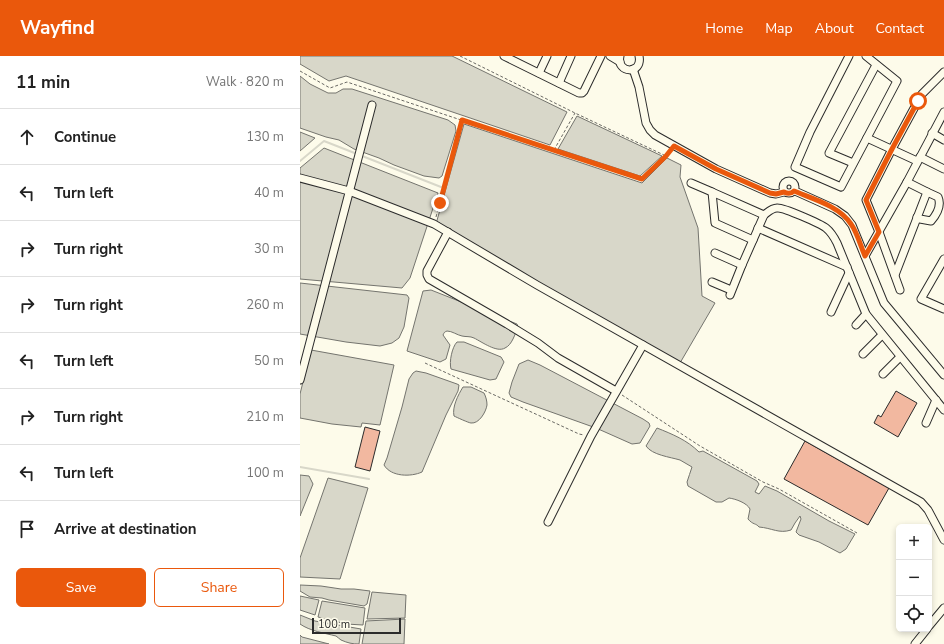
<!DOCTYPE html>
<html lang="en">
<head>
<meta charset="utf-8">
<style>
  :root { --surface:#fff; --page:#f2f2f2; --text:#222; --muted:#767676; --line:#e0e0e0; --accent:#ea580c }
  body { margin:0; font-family:"Nunito Sans",sans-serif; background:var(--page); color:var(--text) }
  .controls { position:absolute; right:12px; bottom:12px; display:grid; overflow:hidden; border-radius:6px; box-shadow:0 2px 6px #0003 }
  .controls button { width:36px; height:36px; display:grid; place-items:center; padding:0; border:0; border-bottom:1px solid var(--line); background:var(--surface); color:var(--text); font:20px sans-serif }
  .scale { position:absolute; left:12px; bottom:10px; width:89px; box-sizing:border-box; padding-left:4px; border:2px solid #2b2b2b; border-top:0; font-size:11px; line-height:14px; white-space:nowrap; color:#2b2b2b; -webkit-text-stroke:3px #fdfbea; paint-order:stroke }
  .stop { position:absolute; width:12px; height:12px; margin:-9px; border:3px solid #ea580c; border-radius:50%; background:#fff }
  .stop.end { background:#ea580c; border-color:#fff; box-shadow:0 1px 4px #0008 }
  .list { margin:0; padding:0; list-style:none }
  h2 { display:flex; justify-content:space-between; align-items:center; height:52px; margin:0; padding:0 16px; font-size:17px }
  h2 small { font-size:13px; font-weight:400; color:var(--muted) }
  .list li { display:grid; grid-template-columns:26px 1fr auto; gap:12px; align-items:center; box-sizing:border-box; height:56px; padding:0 16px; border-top:1px solid var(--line) }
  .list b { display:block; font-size:15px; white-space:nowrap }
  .list em { font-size:13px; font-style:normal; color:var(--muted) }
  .actions { display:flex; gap:8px; padding:12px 16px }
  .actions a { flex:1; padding:9px 0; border:1px solid var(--accent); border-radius:6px; text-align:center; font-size:14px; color:var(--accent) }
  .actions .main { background:var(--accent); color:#fff }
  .icon { flex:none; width:22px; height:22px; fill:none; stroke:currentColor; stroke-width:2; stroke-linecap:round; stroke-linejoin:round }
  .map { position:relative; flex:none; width:644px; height:588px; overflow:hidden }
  header { display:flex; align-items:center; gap:24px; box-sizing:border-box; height:56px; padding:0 20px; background:var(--accent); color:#fff }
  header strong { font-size:19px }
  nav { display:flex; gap:22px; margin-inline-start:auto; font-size:14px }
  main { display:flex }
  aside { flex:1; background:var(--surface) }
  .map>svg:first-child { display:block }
  .water { fill:#d8d7c9; stroke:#74746e }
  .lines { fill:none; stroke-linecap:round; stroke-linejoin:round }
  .stream { stroke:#d8d7c9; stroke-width:2 }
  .building { fill:#f2b8a0; stroke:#2b2b2b }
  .minor-casing { stroke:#2b2b2b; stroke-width:9 }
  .path { stroke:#6a6964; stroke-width:1; stroke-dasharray:3 2; stroke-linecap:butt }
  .minor { stroke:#fdfbea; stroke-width:7 }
  .route { stroke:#ea580c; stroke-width:5 }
</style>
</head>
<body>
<header>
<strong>Wayfind</strong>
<nav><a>Home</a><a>Map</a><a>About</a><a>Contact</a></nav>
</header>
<main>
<aside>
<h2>11 min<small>Walk · 820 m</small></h2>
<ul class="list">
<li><svg class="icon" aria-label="ahead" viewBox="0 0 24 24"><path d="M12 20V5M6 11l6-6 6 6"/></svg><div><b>Continue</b></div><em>130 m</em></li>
<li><svg class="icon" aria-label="left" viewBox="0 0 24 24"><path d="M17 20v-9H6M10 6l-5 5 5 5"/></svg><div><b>Turn left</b></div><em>40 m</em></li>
<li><svg class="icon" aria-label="right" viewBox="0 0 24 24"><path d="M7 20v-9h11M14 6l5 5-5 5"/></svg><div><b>Turn right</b></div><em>30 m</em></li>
<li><svg class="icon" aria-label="right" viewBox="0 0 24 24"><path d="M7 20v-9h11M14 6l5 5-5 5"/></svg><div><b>Turn right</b></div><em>260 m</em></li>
<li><svg class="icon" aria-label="left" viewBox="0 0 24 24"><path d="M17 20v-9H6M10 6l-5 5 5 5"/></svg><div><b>Turn left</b></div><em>50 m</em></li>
<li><svg class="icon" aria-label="right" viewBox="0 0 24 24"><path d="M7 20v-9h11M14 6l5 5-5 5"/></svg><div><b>Turn right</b></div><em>210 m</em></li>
<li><svg class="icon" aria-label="left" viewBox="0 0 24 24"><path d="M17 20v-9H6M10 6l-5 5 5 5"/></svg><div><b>Turn left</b></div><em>100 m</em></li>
<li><svg class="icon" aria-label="arrive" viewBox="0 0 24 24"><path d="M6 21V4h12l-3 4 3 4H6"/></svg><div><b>Arrive at destination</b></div></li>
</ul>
<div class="actions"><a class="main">Save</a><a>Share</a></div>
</aside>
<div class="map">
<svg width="644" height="588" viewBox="0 0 644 588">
  <rect width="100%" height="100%" fill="#fdfbea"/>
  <g class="water">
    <polygon points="0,0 152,0 267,56 250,89 46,20 29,25 0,8"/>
    <polygon points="0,20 10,28 28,37 36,37 43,33 52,33 148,64 155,69 156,75 142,120 139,122 124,120 94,109 79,102 54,93 39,84 26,81 0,72"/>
    <polygon points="277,60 362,100 340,120 258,93"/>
    <polygon points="164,68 342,127 367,102 381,109 380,121 398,172 402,240 415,247 380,307 136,168"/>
    <polygon points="0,76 15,82 0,95"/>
    <polygon points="24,92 138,137 110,222 102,232 0,223 0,112"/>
    <polygon points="0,227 107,239 109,242 104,271 99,282 92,287 80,290 46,286 0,278"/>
    <path d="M131,234l86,34 1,3c-3,7 -6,18 -13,21 -8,5 -23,-6 -31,-10 -4,-2 -8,-1 -12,-2 -5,-1 -10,-5 -15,-5 -3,1 -3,2 -4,4l7,10 -4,14 -6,3 -33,-11 16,-60z"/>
    <path d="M157,286h7l37,15 3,5 -8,17 -6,1 -39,-11c-2,-7 1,-22 6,-27z"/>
    <polygon points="11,294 94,309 80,369 62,367 61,371 32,368 0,362 0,338"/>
    <polygon points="228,304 240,309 343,363 349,367 350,370 340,387 332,388 296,372 223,346 211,341 209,337 212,326 219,308"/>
    <path d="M116,315l10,2 31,11 2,1 -1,6 -12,24 -24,57c-11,5 -31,5 -38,-7l3,-7 15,-51 7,-28 4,-6z"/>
    <path d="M163,331h8l13,6c2,4 3,8 3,12 -1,7 -8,19 -16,18 -2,0 -15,-6 -17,-7 -2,-9 4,-21 9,-29z"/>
    <path d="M357,372c15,6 30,12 42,24l4,-1 54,30 2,3 -4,8 4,2 6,-8 12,5 52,30 26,13 -9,15 -6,4 -21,-11 -20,-7 -3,-3 5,-13 -1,-3 -5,7 -4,7c-12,4 -19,-2 -32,-3 -3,-4 -6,-2 -11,-8l2,-10c-3,-6 -14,-10 -21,-11l-7,4h-6l-28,-16 -1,-4c2,-5 3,-10 5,-15 -4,-2 -8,-5 -12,-7 -10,-3 -28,-5 -34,-14z"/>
    <polygon points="0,419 9,420 13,428 0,460"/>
    <polygon points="28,422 68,432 40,523 0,521 0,502"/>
    <polygon points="0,529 21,530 41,533 54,533 70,535 67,548 64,550 29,544 22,542 10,541 0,535"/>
    <polygon points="72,536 106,539 105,562 67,563"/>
    <polygon points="0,540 19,544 15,559 0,554"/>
    <polygon points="22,545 65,552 63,569 46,568 18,561"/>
    <path d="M0,559l15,6 46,8 -2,15c-7,0 -11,-1 -18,-4 -2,-1 -3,-3 -5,-4 -12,-3 -26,-5 -36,-12z"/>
    <polygon points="105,563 104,588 62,588 66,565"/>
    <polygon points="0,579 2,581 29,588 0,588"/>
  </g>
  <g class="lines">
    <g class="stream">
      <polyline points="0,105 24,85 141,131"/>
      <polyline points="0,411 69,423"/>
    </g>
  </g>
  <g class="building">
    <polygon points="596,335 617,347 598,381 574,367 578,359 581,361"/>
    <polygon points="65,371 80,375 70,415 55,411"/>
    <polygon points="505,385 589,432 568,469 484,423"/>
  </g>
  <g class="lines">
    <defs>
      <g id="minor">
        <polyline points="204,0 279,37 282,37 284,35 301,0"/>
        <polyline points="310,0 320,6"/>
        <path d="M320,0c-4,18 23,19 19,0"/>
        <polyline points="549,0 510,76 495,111 541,131 597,25 566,0"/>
        <polyline points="333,13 339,31 346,67 350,74 355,79 416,113 470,137 476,138 484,136"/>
        <polyline points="239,17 247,0"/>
        <polyline points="259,27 271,0"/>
        <polyline points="632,77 644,84"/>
        <polyline points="567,82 617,105"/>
        <polyline points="620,101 644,113"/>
        <polyline points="553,107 529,97 576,9"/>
        <polyline points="0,122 49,135 134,168 237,229 621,446 628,454 644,484"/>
        <circle cx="489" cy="131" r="6"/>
        <polyline points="391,127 412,136"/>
        <polyline points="495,135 535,153 545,160 552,169 584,247 644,319"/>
        <path d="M617,161l3,2 11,2c6,-7 11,-15 7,-24l-11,-5"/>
        <polyline points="458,172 547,211"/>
        <polyline points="148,176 127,215 127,219 129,223 207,268 238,287 258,302 316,335"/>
        <polyline points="453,184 415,167 412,136 464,159"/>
        <polyline points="415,197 442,209"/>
        <polyline points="565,200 607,126 644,56"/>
        <polyline points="644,203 621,243 644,253"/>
        <polyline points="595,219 627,136 607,126"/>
        <polyline points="412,226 431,234"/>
        <polyline points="600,234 579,176 566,144 592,93 618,45 622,38 644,16"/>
        <path d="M430,239l12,-30 22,-50c4,-3 8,-7 13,-7 6,-1 44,16 49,20 5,4 8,9 11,15l29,71 78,96"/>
        <polyline points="531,256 549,217"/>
        <polyline points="556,269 566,258"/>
        <polyline points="563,298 582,279"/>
        <polyline points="583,318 600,301"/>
        <polyline points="0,324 72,49"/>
        <polyline points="626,367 636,344"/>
        <polyline points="248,466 291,380 343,289"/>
        <polyline points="629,570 644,552"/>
        <polyline points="615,588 627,573"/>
      </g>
    </defs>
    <use href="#minor" class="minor-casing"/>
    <g class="path">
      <polyline points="160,0 275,57 366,100"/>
      <polyline points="0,15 30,32 47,26 161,64"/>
      <polyline points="254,94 275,57"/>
      <polyline points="136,161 162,64 341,123 371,95"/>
      <polyline points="125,307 279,378 284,379"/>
      <polyline points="322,339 400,390 463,426 479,433 557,477"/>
    </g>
    <use href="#minor" class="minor"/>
  </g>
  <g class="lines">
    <path class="route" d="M140,147l22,-83 180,59 24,-23 8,-10 42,23 54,24 6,1 8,-2c4,2 7,2 10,-1 19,8 45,15 57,33 6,8 10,23 14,32l14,-24 -13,-32 26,-51 26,-48"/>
  </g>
</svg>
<div class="controls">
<button>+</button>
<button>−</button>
<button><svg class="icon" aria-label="locate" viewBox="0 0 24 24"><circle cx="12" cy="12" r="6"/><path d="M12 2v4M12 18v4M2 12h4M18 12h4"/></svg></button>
</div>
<div class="scale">100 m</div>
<div class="stop" style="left:618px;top:45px"></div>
<div class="stop end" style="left:140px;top:147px"></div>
</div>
</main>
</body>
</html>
